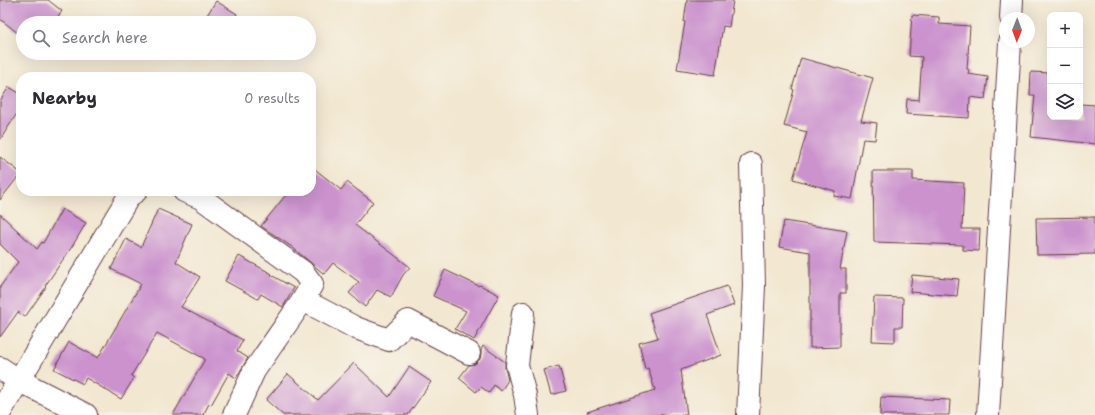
<!DOCTYPE html>
<html lang="en">
<head>
<meta charset="utf-8">
<style>
  :root { --surface:#fff; --page:#f2f2f3; --text:#2b2b33; --muted:#7c7c81; --line:#e1e1e2 }
  body { margin:0; font-family:"Shantell Sans",sans-serif; background:var(--page); color:var(--text) }
  .controls { position:absolute; right:12px; top:12px; display:grid; overflow:hidden; border-radius:8px; box-shadow:0 4px 16px #0002 }
  .controls button { width:36px; height:36px; display:grid; place-items:center; padding:0; border:0; border-bottom:1px solid var(--line); background:var(--surface); color:var(--text); font:20px sans-serif }
  .compass { position:absolute; left:999px; top:12px; width:36px; height:36px; border-radius:50%; background:var(--surface); box-shadow:0 4px 16px #0002; rotate:181deg }
  .list { margin:0; padding:0; list-style:none }
  h2 { display:flex; justify-content:space-between; align-items:center; height:52px; margin:0; padding:0 16px; font-size:17px }
  h2 small { font-size:13px; font-weight:400; color:var(--muted) }
  .icon { flex:none; width:22px; height:22px; fill:none; stroke:currentColor; stroke-width:2; stroke-linecap:round; stroke-linejoin:round }
  .map { position:relative; flex:none; width:1095px; height:415px; overflow:hidden }
  .search { position:absolute; background:var(--surface); box-shadow:0 4px 16px #0002; left:16px; top:16px; width:300px; height:44px; display:flex; align-items:center; gap:10px; box-sizing:border-box; padding:0 14px; border-radius:22px; color:var(--muted); font-size:15px }
  .panel { position:absolute; background:var(--surface); box-shadow:0 4px 16px #0002; left:16px; top:72px; width:300px; height:124px; border-radius:16px }
  .map>svg:first-child { display:block }
  .building { fill:#cb92ce }
  .lines { fill:none; stroke-linecap:round; stroke-linejoin:round }
  .minor-casing { stroke:#633d44; stroke-width:24 }
  .minor { stroke:#fff; stroke-width:22 }
</style>
</head>
<body>
<div class="map">
<svg width="1095" height="415" viewBox="0 0 1095 415">
  <rect width="100%" height="100%" fill="#f7f3e8"/>
  <filter id="ink" filterUnits="userSpaceOnUse"><feTurbulence type="fractalNoise" baseFrequency=".025" numOctaves="2"/><feDisplacementMap in="SourceGraphic" scale="8" xChannelSelector="R" yChannelSelector="G"/><feConvolveMatrix kernelMatrix="1 2 1 2 8 2 1 2 1" color-interpolation-filters="sRGB"/></filter>
  <filter id="wash" filterUnits="userSpaceOnUse"><feTurbulence type="fractalNoise" baseFrequency=".012" numOctaves="4" result="noise"/><feDisplacementMap in="SourceGraphic" scale="16" xChannelSelector="R" yChannelSelector="G"/><feGaussianBlur stdDeviation="0.9" result="paint"/><feColorMatrix in="noise" values="0 0 0 0 0 0 0 0 0 0 0 0 0 0 0 0 0 1.4 0 .05"/><feComposite in="paint" operator="in"/></filter>
  <g filter="url(#wash)">
    <rect width="100%" height="100%" fill="#f2e7d0"/>
    <g id="blocks">
      <g class="building">
        <polygon points="0,0 48,0 62,11 53,23 23,23 23,37 0,19"/>
        <polygon points="687,0 733,0 729,27 723,26 715,75 677,69 685,22 684,22"/>
        <polygon points="216,1 237,14 231,23 202,23"/>
        <polygon points="912,15 939,17 939,24 970,26 967,69 969,70 968,74 988,77 985,99 970,97 969,118 906,114 907,99 919,100 922,57 909,56"/>
        <polygon points="801,58 873,78 861,121 877,123 875,140 863,139 852,199 834,196 835,191 793,179 807,132 784,126 794,90 792,89"/>
        <polygon points="1031,72 1050,73 1050,117 1080,117 1080,104 1095,105 1095,144 1031,137 1035,95 1030,95"/>
        <polygon points="9,87 21,94 21,107 0,140 0,101"/>
        <polygon points="0,157 21,173 0,200"/>
        <polygon points="311,166 341,190 347,182 373,202 355,225 410,267 403,275 391,297 377,290 365,307 349,293 359,282 333,263 324,274 292,247 261,226 289,191 311,191"/>
        <polygon points="873,171 913,171 913,180 964,183 962,229 980,229 979,251 963,250 963,245 874,242"/>
        <polygon points="62,209 86,223 73,245 45,286 46,287 25,317 18,312 0,337 0,287 18,262 0,244 0,214 37,249 42,242 43,243"/>
        <polygon points="158,209 192,224 176,262 200,277 181,307 243,340 237,351 248,358 236,378 229,373 211,405 209,404 203,415 173,415 205,359 157,333 131,376 134,378 121,399 86,378 83,384 54,369 69,342 98,358 141,284 111,269 126,239 141,247"/>
        <polygon points="1095,217 1095,254 1037,255 1036,218"/>
        <polygon points="784,221 847,231 840,269 846,269 846,293 840,293 840,347 810,348 810,252 779,247"/>
        <polygon points="239,256 272,274 271,275 294,288 283,307 261,294 258,299 225,281"/>
        <polygon points="445,270 479,286 480,285 499,295 474,340 455,329 466,311 433,296"/>
        <polygon points="912,275 959,279 957,296 910,292"/>
        <polygon points="727,286 734,305 707,315 721,355 681,370 687,415 587,415 587,412 655,390 648,368 645,369 639,343 658,338 649,313"/>
        <polygon points="874,297 903,298 902,327 895,327 895,342 872,341"/>
        <polygon points="483,346 505,362 505,368 508,380 501,391 494,385 489,393 481,387 476,392 459,378 469,365 475,364 480,359 481,353 481,350"/>
        <polygon points="354,363 389,397 409,367 431,382 408,415 283,415 266,400 288,374 318,400"/>
        <polygon points="559,366 566,391 551,395 544,370"/>
        <polygon points="881,397 950,400 949,415 880,415"/>
      </g>
    </g>
  </g>
  <g filter="url(#ink)">
    <use href="#blocks" fill-opacity="0" stroke="#633d44" stroke-width="1"/>
    <g class="lines">
      <defs>
        <g id="minor">
          <polyline points="1011,18 1012,0"/>
          <polyline points="184,191 201,198 303,272 312,284 303,300 254,371 234,415"/>
          <polyline points="303,300 356,328 389,340 408,321 469,353"/>
          <polyline points="523,313 517,365 525,395 528,415"/>
          <polyline points="0,368 18,380 86,415"/>
          <polyline points="0,412 129,196 136,191"/>
          <polyline points="748,415 754,286 751,164"/>
          <polyline points="988,415 1010,42"/>
        </g>
      </defs>
      <use href="#minor" class="minor-casing"/>
      <use href="#minor" class="minor"/>
    </g>
  </g>
</svg>
<div class="controls">
<button>+</button>
<button>−</button>
<button><svg class="icon" aria-label="layers" viewBox="0 0 24 24"><path d="M12 4l9 5-9 5-9-5zM3 14l9 5 9-5"/></svg></button>
</div>
<svg class="compass" viewBox="-18 -18 36 36"><path d="M0-13l5 13h-10z" fill="#e53935"/><path d="M0 13l5-13h-10z" fill="#7c7c81"/></svg>
<div class="search"><svg class="icon" aria-label="search" viewBox="0 0 24 24"><circle cx="10" cy="10" r="6"/><path d="M15 15l6 6"/></svg>Search here</div>
<section class="panel">
<h2>Nearby<small>0 results</small></h2>
<ul class="list">
</ul>
</section>
</div>
</body>
</html>
